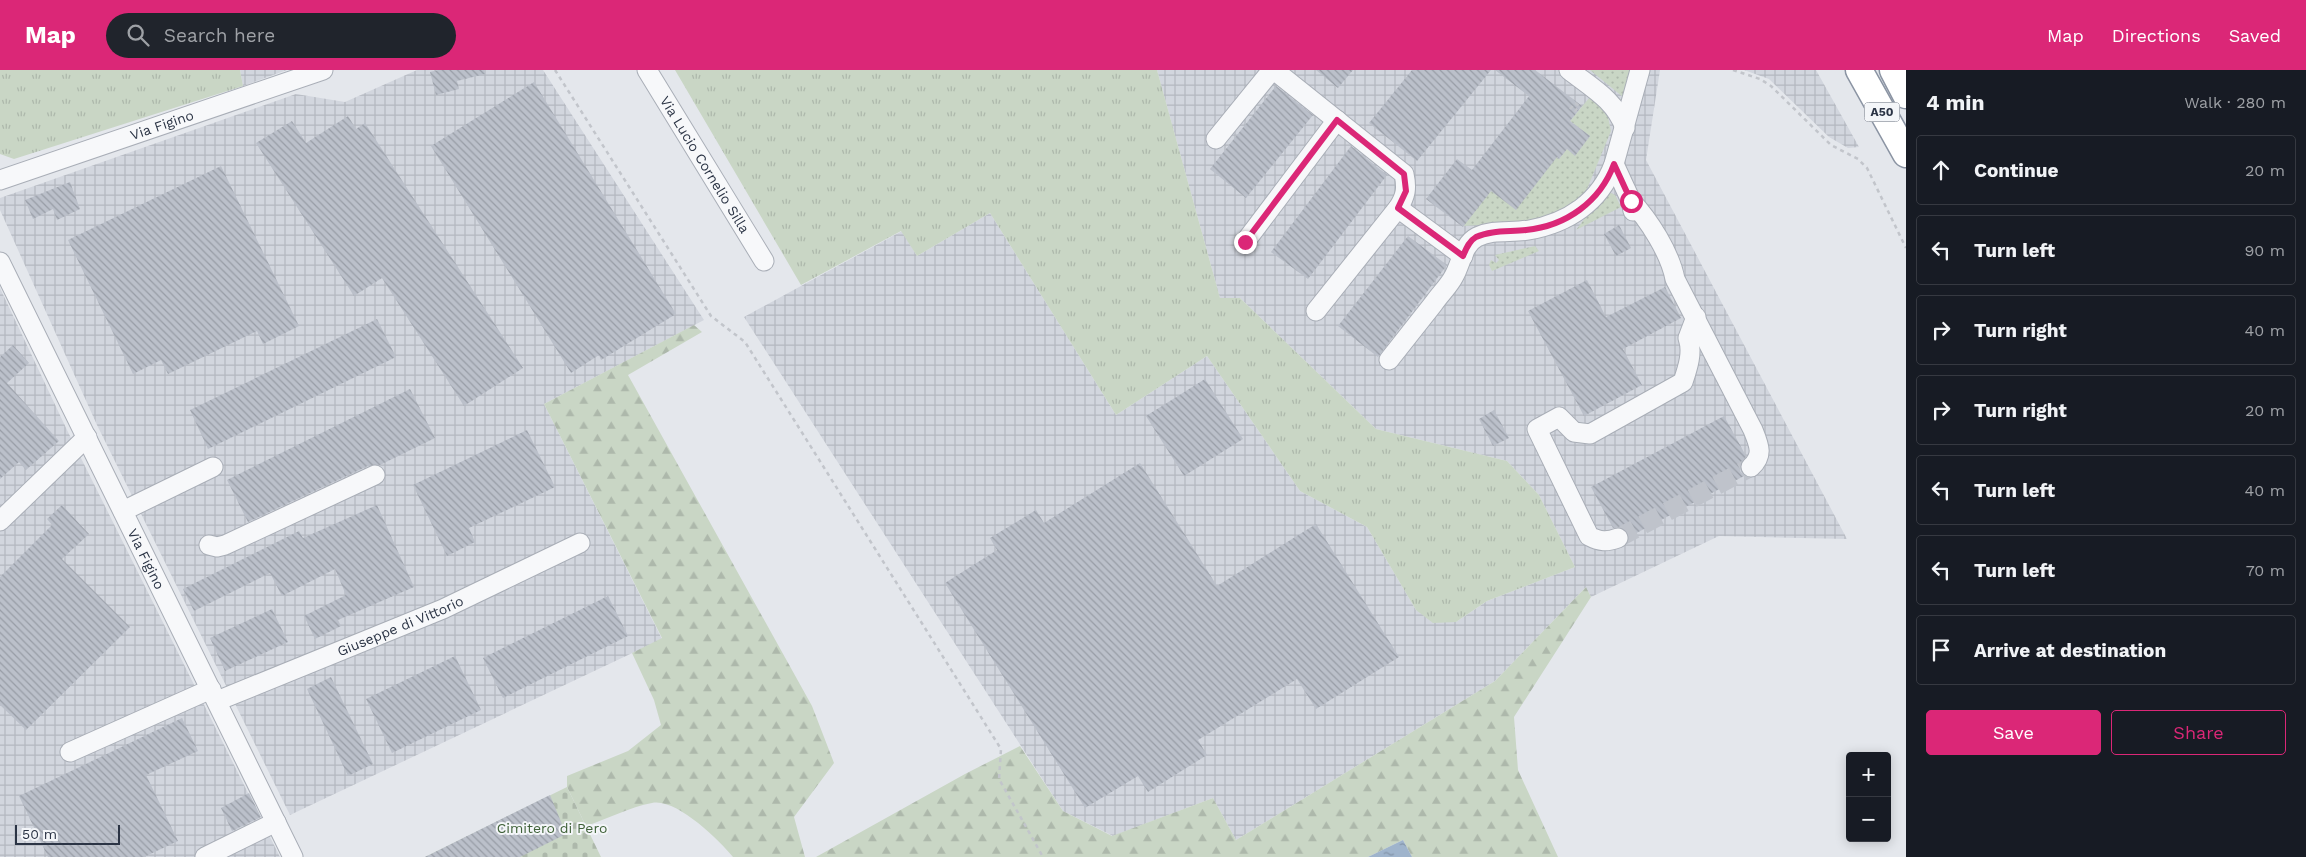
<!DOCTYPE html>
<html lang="en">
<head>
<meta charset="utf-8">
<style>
  :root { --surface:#171b24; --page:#20242c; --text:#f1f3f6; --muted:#9ea1a6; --line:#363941; --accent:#db2777 }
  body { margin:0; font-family:"Work Sans",sans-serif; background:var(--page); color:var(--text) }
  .controls { position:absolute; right:15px; bottom:15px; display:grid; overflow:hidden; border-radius:5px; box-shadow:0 2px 12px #0003 }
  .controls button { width:45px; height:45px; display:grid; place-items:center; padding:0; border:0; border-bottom:1px solid var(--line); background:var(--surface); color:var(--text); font:25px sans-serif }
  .scale { position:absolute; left:15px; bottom:12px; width:105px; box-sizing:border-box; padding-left:5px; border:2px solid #2b3445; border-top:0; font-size:14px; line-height:18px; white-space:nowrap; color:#2b3445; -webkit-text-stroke:4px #f4f6f9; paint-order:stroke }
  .stop { position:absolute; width:15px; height:15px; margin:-11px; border:4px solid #db2777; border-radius:50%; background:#fff }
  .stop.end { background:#db2777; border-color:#fff; box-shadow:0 1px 5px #0008 }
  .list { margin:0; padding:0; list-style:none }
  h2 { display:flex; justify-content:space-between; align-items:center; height:65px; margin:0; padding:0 20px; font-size:21px }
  h2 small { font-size:16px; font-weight:400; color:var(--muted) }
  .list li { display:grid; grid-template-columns:32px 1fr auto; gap:15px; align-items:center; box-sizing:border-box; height:70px; margin:0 10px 10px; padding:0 10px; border:1px solid var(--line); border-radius:5px }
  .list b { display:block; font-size:19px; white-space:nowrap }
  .list em { font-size:16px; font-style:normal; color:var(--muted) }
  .actions { display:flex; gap:10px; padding:15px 20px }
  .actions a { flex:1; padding:11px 0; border:1px solid var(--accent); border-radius:5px; text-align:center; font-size:18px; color:var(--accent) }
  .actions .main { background:var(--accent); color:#fff }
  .icon { flex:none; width:28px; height:28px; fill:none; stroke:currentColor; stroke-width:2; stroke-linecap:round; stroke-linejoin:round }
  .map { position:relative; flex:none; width:1906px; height:787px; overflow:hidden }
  header { display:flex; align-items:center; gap:30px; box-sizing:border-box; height:70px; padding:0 25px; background:var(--accent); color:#fff }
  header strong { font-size:24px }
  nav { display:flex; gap:28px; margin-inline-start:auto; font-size:18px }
  .search { width:350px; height:45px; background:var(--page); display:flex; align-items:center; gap:12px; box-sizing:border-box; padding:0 18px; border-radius:28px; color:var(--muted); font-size:19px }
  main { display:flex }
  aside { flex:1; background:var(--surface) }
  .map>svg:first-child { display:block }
  .industrial { fill:url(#industrial-grid) }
  .grass { fill:url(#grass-tufts) }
  .forest { fill:url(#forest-firs) }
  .cemetery { fill:url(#cemetery-stones) }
  .garden { fill:url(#garden-dots) }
  .water { fill:url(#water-ripples) }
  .building { fill:url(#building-back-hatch) }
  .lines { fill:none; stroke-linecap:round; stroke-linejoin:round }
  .minor-tunnel { stroke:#bfc3cb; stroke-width:19; stroke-dasharray:19 9; stroke-linecap:butt }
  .minor-casing { stroke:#a9aeb7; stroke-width:21 }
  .highway-casing { stroke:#8b94a3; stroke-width:29 }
  .path { stroke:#c2c5cb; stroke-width:2.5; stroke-dasharray:4 4; stroke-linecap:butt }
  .minor { stroke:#f7f8fa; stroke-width:19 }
  .highway { stroke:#fff; stroke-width:26 }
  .route { stroke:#db2777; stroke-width:6 }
  .labels { text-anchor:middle; stroke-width:4; stroke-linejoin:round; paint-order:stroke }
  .shield { fill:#f4f6f9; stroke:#676e7b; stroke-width:1 }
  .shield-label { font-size:12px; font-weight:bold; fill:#2b3445 }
  .street-label { font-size:14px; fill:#2b3445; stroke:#f4f6f9 }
  .park-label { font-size:14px; fill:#3f6138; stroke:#f4f6f9 }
</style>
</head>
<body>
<header>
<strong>Map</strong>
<div class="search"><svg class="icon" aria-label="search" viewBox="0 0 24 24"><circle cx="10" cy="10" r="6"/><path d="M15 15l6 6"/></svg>Search here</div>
<nav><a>Map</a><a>Directions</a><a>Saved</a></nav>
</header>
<main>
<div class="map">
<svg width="1906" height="787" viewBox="0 0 1906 787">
  <defs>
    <pattern id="industrial-grid" width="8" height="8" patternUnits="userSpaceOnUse" patternTransform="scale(1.25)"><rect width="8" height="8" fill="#d2d6de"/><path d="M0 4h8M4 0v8" fill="none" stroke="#b4b8c0"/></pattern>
    <pattern id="grass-tufts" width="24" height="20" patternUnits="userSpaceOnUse" patternTransform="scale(1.25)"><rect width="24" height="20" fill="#c9d6c5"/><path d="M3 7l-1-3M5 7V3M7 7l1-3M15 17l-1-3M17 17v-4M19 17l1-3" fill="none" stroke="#adb8ab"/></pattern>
    <pattern id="forest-firs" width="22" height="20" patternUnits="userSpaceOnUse" patternTransform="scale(1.25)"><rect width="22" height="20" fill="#c9d6c5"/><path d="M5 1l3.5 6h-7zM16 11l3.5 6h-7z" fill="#adb8ab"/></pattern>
    <pattern id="cemetery-stones" width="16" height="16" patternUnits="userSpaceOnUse" patternTransform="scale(1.25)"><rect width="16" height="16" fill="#c9d6c5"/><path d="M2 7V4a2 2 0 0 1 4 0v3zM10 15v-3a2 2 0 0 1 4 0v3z" fill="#adb8ab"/></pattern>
    <pattern id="garden-dots" width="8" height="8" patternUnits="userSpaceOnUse" patternTransform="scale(1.25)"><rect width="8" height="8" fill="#c9d6c5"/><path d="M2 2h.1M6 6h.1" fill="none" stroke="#adb8ab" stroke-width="1.8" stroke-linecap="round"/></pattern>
    <pattern id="water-ripples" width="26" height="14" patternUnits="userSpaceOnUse" patternTransform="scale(1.25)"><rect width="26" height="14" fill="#9fb4cc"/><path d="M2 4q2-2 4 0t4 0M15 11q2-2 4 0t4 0" fill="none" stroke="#8293a7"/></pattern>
    <pattern id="building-back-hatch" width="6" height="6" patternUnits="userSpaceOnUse" patternTransform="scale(1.25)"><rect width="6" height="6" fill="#bbc0ca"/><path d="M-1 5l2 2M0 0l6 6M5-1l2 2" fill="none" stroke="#989da6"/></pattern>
  </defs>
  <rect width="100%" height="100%" fill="#e4e7ec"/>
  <g class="industrial">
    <polygon points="240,0 287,0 243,16"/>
    <polygon points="417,0 543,0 704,250 544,334 662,569 290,745 97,355 0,140 0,128 296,24 345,32"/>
    <polygon points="1157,0 1660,0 1646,90 1847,469 1719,466 1591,527 1586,517 1495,611 1236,770 1213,728 1113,766 1063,741 744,247 902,161 917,186 990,143 1116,345 1207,286 1300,421 1367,457 1416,540 1456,552 1487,531 1575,497 1539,425 1507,391 1376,359 1240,228 1220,228"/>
    <polygon points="1744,0 1816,0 1859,77 1848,78 1829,67 1769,9"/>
    <polygon points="0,218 67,360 280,787 0,787"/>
  </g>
  <g class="grass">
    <polygon points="0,0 240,0 243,16 14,89 0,84"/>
    <polygon points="675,0 1157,0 1220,228 1240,228 1376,359 1507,391 1539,425 1575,497 1487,531 1456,552 1433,553 1416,540 1367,457 1300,421 1207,286 1116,345 990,143 917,186 901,161 801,215"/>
  </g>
  <g class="forest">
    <path d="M694,255l8,7 -74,43 184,331 22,57 -40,54 11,40h-72c-15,-18 -57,-59 -81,-54 -22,4 -45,16 -66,23l-19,-39v-11l61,-25 33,-26 -7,-25 -22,-47 30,-15 -118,-234z"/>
    <polygon points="1586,517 1591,527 1514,647 1518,700 1558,787 1412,787 1403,770 1368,787 816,787 965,704 1020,676 1063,741 1112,766 1213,728 1236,770 1495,611"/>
  </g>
  <polygon class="cemetery" points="567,717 601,787 425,787"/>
  <g class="garden">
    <polygon points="1590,0 1632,0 1624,36 1618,32 1623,27"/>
    <polygon points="1590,27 1603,38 1608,47 1611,61 1587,119 1580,130 1541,151 1463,156 1491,121 1539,74 1559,89 1567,79 1575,85 1590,66 1570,51"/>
    <polygon points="1611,123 1615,125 1621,137 1576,160 1601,127"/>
    <polygon points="1535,176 1539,181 1492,201 1489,195 1491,190 1496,193 1499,190 1495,185"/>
  </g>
  <polygon class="water" points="1403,770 1412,787 1368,787"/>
  <g class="building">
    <polygon points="438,0 484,0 485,4 457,11 459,19 436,25 430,2"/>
    <polygon points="1316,0 1353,0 1338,18"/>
    <polygon points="1412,0 1491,0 1417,91 1369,53"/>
    <polygon points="1495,0 1535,0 1582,36 1570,51 1590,66 1575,86 1567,79 1559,89 1557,87 1516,140 1491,121 1463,157 1426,129 1457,89 1472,100 1529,26"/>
    <polygon points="534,12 676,244 601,290 599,285 571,303 431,76"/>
    <polygon points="1276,16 1313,45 1246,128 1210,99"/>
    <polygon points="348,46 356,59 365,53 523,298 464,336 382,208 354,226 256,73 292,51 306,73"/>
    <polygon points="1351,76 1387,105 1308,209 1271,182"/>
    <polygon points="221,96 299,256 263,274 257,261 168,304 161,290 133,304 68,170"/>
    <polygon points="70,112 80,139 57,150 53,139 33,149 25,130"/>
    <polygon points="1619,155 1631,178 1616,186 1604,164"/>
    <polygon points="1408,166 1447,195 1378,287 1338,256"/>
    <polygon points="1587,210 1606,247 1665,217 1681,248 1623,279 1642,315 1584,346 1528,241"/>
    <polygon points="377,249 396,287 208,379 190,340"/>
    <polygon points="13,275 29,293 7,313 59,371 26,400 19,392 0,409 0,287"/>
    <polygon points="1205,309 1243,369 1184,406 1146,346"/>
    <polygon points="410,319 435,368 380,395 370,395 248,452 227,410"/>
    <polygon points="1494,340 1509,368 1493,376 1479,349"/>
    <polygon points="1724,346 1746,386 1740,395 1740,401 1744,406 1629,467 1625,459 1620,457 1613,458 1591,417"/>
    <polygon points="527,360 555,417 469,458 475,472 447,486 413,415"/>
    <polygon points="1140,393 1217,516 1316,454 1399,587 1316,639 1297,609 1198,670 1207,685 1148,722 1138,706 1085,738 945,513 997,480 990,468 1036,440 1044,453"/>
    <polygon points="62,435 89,464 62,489 130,557 26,660 0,635 0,507 52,455 47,449"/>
    <polygon points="377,435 414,517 338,550 341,556 315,569 304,546 346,525 335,499 282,526 270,503 194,541 183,519 299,461 303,468"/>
    <polygon points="608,526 628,566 503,628 483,588"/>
    <polygon points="272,539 288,572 225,601 210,568"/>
    <polygon points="455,586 481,640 392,683 366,629"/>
    <polygon points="331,607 373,694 348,706 307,619"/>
    <polygon points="182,648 198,681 146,705 178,771 144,787 48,787 19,726"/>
    <polygon points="249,723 261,747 232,761 221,738"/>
    <polygon points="550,725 566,764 520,787 425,787"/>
  </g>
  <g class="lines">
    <polyline class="minor-tunnel" points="1618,468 1751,397"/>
    <defs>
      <g id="minor">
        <path id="s1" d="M647,0l117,191"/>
        <path d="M1274,0l130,104c3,14 2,22 -6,34"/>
        <path d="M1569,0c23,18 46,30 56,58"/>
        <polyline points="1216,69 1272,0"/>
        <polyline points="1614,94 1631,131 1633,141"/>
        <path id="s2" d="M0,110l323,-110"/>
        <path d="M1631,131c18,19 39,52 44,78l78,151c6,15 11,25 -2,37"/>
        <polyline points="1245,172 1337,50"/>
        <path id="s3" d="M0,192l293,595"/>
        <polyline points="1316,241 1398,138 1463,186"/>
        <path d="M1389,290c15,-19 30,-38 45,-57 6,-9 15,-17 20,-27 7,-12 9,-32 23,-39 16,-8 34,-4 52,-7 39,-7 71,-28 85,-66l26,-94"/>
        <polyline points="123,441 213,397"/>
        <polyline points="0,451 87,367"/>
        <path d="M1618,468c-11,4 -18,4 -29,-2l-52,-107 22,-12 15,15 16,2 93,-52c5,-15 10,-30 5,-44l8,-21"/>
        <polyline points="209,475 217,477 225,475 375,405"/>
        <path id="s4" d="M217,631l226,-92 137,-66"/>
        <polyline points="70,682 211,619"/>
        <polyline points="205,787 276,752"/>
      </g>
      <g id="highway">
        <polyline points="1859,0 1906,84"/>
        <polyline points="1893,0 1906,25"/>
      </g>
    </defs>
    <use href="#minor" class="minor-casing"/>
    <use href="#highway" class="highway-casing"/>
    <g class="path">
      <polyline points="555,0 711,246 745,272 1001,679 999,709 1043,787"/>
      <polyline points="1733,0 1760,9 1771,16 1831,75 1858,89 1867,98 1906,178"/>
      <polyline points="1570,39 1575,33 1579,36 1574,43"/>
    </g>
    <use href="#minor" class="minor"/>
    <use href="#highway" class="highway"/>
  </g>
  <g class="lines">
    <path class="route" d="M1245,172l92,-122 67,54 2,17 -8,17 65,48c3,-7 6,-15 13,-19 15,-7 34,-5 50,-7 40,-4 74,-28 88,-66l17,37"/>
  </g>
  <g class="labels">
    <rect class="shield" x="1864.5" y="32.5" width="35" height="19" rx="4"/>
    <g class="shield-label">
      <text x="1882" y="46">A50</text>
    </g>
    <g class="street-label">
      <text dy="5" stroke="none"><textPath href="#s2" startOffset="171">Via Figino</textPath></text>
      <text dy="5" stroke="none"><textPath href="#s1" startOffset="111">Via Lucio Cornelio Silla</textPath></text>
      <text dy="5" stroke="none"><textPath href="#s3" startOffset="331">Via Figino</textPath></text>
      <text dy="5" stroke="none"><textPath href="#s4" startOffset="198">Giuseppe di Vittorio</textPath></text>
    </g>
    <g class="park-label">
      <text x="552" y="763">Cimitero di Pero</text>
    </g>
  </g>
</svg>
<div class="controls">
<button>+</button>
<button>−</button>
</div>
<div class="scale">50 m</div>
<div class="stop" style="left:1631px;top:131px"></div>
<div class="stop end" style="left:1245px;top:172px"></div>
</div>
<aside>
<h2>4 min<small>Walk · 280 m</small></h2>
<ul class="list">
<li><svg class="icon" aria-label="ahead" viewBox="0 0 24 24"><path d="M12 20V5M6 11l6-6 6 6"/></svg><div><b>Continue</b></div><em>20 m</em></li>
<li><svg class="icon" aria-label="left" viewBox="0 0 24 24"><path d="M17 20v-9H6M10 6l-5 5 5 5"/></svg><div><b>Turn left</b></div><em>90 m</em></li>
<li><svg class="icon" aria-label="right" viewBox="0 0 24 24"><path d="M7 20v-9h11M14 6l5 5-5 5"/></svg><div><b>Turn right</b></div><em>40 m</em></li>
<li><svg class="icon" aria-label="right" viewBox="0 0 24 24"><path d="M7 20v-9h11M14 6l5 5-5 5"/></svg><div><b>Turn right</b></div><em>20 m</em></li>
<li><svg class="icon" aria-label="left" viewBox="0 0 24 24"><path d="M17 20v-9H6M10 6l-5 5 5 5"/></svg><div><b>Turn left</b></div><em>40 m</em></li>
<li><svg class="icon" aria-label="left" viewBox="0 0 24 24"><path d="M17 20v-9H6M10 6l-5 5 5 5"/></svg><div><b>Turn left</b></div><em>70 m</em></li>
<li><svg class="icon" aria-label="arrive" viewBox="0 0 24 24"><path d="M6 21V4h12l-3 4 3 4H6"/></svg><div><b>Arrive at destination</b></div></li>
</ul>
<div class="actions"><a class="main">Save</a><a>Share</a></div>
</aside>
</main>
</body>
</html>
